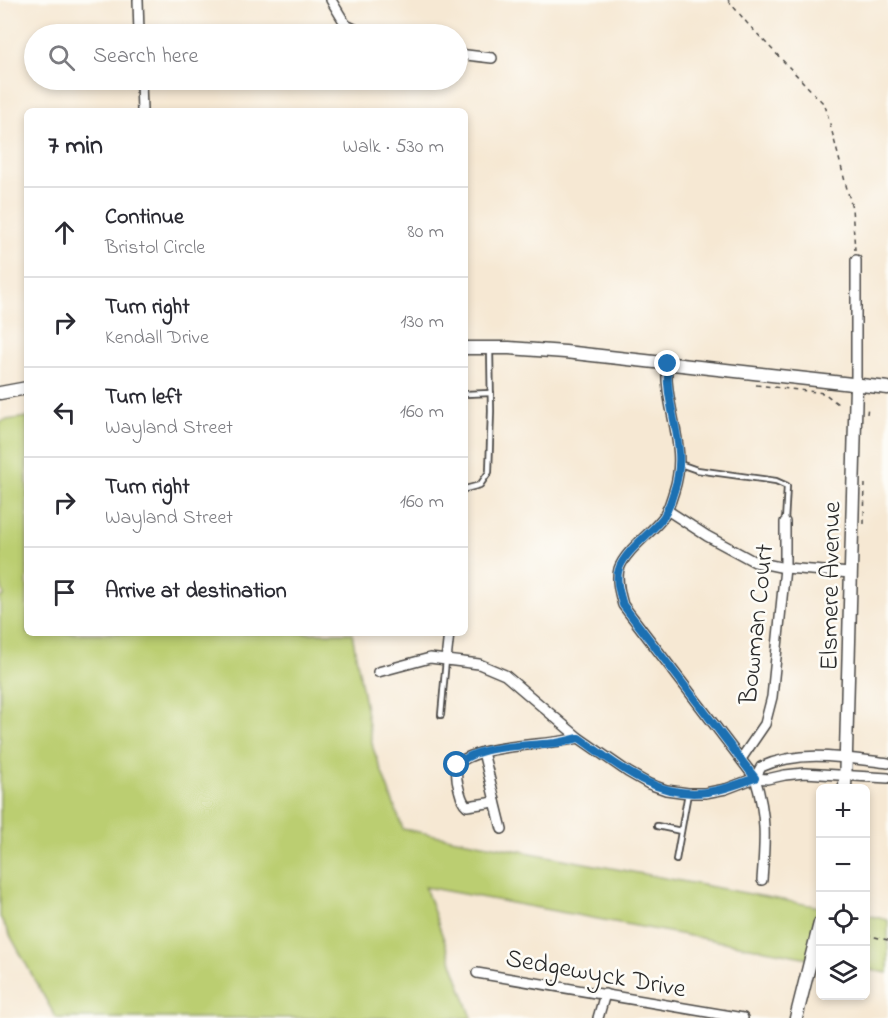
<!DOCTYPE html>
<html lang="en">
<head>
<meta charset="utf-8">
<style>
  :root { --surface:#fff; --page:#f2f2f3; --text:#2b2b33; --muted:#7c7c81; --line:#e1e1e2 }
  body { margin:0; font-family:"Indie Flower",sans-serif; background:var(--page); color:var(--text) }
  .controls { position:absolute; right:18px; bottom:18px; display:grid; overflow:hidden; border-radius:9px; box-shadow:0 3px 9px #0003 }
  .controls button { width:54px; height:54px; display:grid; place-items:center; padding:0; border:0; border-bottom:2px solid var(--line); background:var(--surface); color:var(--text); font:30px sans-serif }
  .stop { position:absolute; width:18px; height:18px; margin:-14px; border:4px solid #1f6fb2; border-radius:50%; background:#fff }
  .stop.end { background:#1f6fb2; border-color:#fff; box-shadow:0 2px 6px #0008 }
  .list { margin:0; padding:0; list-style:none }
  h2 { display:flex; justify-content:space-between; align-items:center; height:78px; margin:0; padding:0 24px; font-size:26px }
  h2 small { font-size:20px; font-weight:400; color:var(--muted) }
  .list li { display:grid; grid-template-columns:39px 1fr auto; gap:18px; align-items:center; box-sizing:border-box; height:90px; padding:0 24px; border-top:2px solid var(--line) }
  .list b { display:block; font-size:22px; white-space:nowrap }
  .list p { margin:0; font-size:20px; white-space:nowrap; color:var(--muted) }
  .list em { font-size:20px; font-style:normal; color:var(--muted) }
  .icon { flex:none; width:33px; height:33px; fill:none; stroke:currentColor; stroke-width:2; stroke-linecap:round; stroke-linejoin:round }
  .map { position:relative; flex:none; width:888px; height:1018px; overflow:hidden }
  .search { position:absolute; background:var(--surface); box-shadow:0 3px 9px #0003; left:24px; top:24px; width:444px; height:66px; display:flex; align-items:center; gap:15px; box-sizing:border-box; padding:0 21px; border-radius:33px; color:var(--muted); font-size:22px }
  .panel { position:absolute; background:var(--surface); box-shadow:0 3px 9px #0003; left:24px; top:108px; width:444px; height:528px; border-radius:9px }
  .map>svg:first-child { display:block }
  .green { fill:#bbce71; stroke:#737c4e; stroke-width:1.5 }
  .lines { fill:none; stroke-linecap:round; stroke-linejoin:round }
  .lane-casing { stroke:#494744; stroke-width:8 }
  .street-casing { stroke:#494744; stroke-width:12 }
  .secondary-casing { stroke:#494744; stroke-width:15 }
  .path { stroke:#494744; stroke-width:1.5; stroke-dasharray:4.5 4.5; stroke-linecap:butt }
  .lane { stroke:#fff; stroke-width:4.5 }
  .street { stroke:#fff; stroke-width:9 }
  .secondary { stroke:#fff; stroke-width:12 }
  .route { stroke:#1f6fb2; stroke-width:8 }
  .labels { text-anchor:middle; stroke-width:5; stroke-linejoin:round; paint-order:stroke }
  .street-label { font-size:26px; fill:#2b2b2b; stroke:#fdfcf7 }
</style>
</head>
<body>
<div class="map">
<svg width="888" height="1018" viewBox="0 0 888 1018">
  <rect width="100%" height="100%" fill="#fdfcf7"/>
  <filter id="ink" filterUnits="userSpaceOnUse"><feTurbulence type="fractalNoise" baseFrequency=".0167" numOctaves="2"/><feDisplacementMap in="SourceGraphic" scale="12" xChannelSelector="R" yChannelSelector="G"/><feConvolveMatrix kernelMatrix="1 2 1 2 8 2 1 2 1" color-interpolation-filters="sRGB"/></filter>
  <filter id="wash" filterUnits="userSpaceOnUse"><feTurbulence type="fractalNoise" baseFrequency=".008" numOctaves="4" result="noise"/><feDisplacementMap in="SourceGraphic" scale="24" xChannelSelector="R" yChannelSelector="G"/><feGaussianBlur stdDeviation="1.35" result="paint"/><feColorMatrix in="noise" values="0 0 0 0 0 0 0 0 0 0 0 0 0 0 0 0 0 1.4 0 .05"/><feComposite in="paint" operator="in"/></filter>
  <g filter="url(#wash)">
    <rect width="100%" height="100%" fill="#f6e8d3"/>
    <g class="green">
      <polygon points="27,417 27,633 352,633 373,748 403,829 820,907 820,960 425,887 472,1018 56,1018 0,917 0,598 4,596 0,579 0,421"/>
      <polygon points="866,915 888,920 888,973 866,969"/>
    </g>
  </g>
  <g filter="url(#ink)">
    <g class="lines">
      <defs>
        <g id="lane">
          <polyline points="465,394 491,393"/>
          <polyline points="680,464 697,470 776,481 787,486 785,522"/>
          <polyline points="465,489 480,485 489,472 491,411 490,348"/>
          <polyline points="441,715 446,660"/>
          <polyline points="657,826 681,831"/>
          <polyline points="676,860 688,793"/>
        </g>
        <g id="street">
          <polyline points="138,0 139,34"/>
          <polyline points="331,0 346,25 365,34"/>
          <polyline points="458,54 492,58"/>
          <polyline points="141,80 142,111"/>
          <path d="M667,364c-3,45 22,82 7,127 -3,9 -6,22 -13,29 -11,14 -36,31 -42,49 -3,11 1,25 4,36l132,173c12,38 10,64 7,102"/>
          <polyline points="856,385 856,260"/>
          <polyline points="667,510 707,536 755,562 785,568 851,573"/>
          <polyline points="446,660 449,633"/>
          <polyline points="378,672 430,658 479,664 505,675 579,738 628,772 649,784 666,790 688,793 705,793 726,789 755,778 767,779 785,775 804,773 888,778"/>
          <path d="M483,752c-24,7 -31,12 -24,37 2,7 3,13 8,17l28,-4"/>
          <polyline points="741,759 765,724 772,697 785,568 785,522"/>
          <path d="M755,778l6,-11c40,-18 85,-9 127,-4"/>
          <path d="M502,829l-19,-77c31,-8 64,-7 96,-14"/>
          <polyline points="477,973 743,1018"/>
          <polyline points="598,1018 605,994"/>
        </g>
        <g id="secondary">
          <polyline points="465,348 509,348 565,352 888,388"/>
          <polyline points="0,393 27,388"/>
          <polyline points="845,788 856,385"/>
          <polyline points="796,1018 820,923"/>
        </g>
      </defs>
      <use href="#lane" class="lane-casing"/>
      <use href="#street" class="street-casing"/>
      <use href="#secondary" class="secondary-casing"/>
      <g class="path">
        <polyline points="728,0 747,23 825,105 852,208 855,250"/>
        <polyline points="756,385 824,393 838,404"/>
        <polyline points="867,414 868,406"/>
        <polyline points="864,524 865,484"/>
        <polyline points="866,935 888,940"/>
      </g>
      <use href="#lane" class="lane"/>
      <use href="#street" class="street"/>
      <use href="#secondary" class="secondary"/>
    </g>
  </g>
  <g class="lines" filter="url(#ink)">
    <path class="route" d="M457,765c19,-21 72,-19 99,-22 7,-1 15,-3 23,-5 37,26 78,62 128,54 17,-2 32,-8 48,-14l-132,-173c-3,-11 -8,-25 -4,-36 6,-18 31,-35 42,-49 7,-7 10,-20 13,-29 16,-46 -10,-81 -6,-127"/>
  </g>
  <g class="labels">
    <g class="street-label">
      <text transform="translate(829 586) rotate(-89)" y="9">Elsmere Avenue</text>
      <text transform="translate(755 624) rotate(-84)" y="9">Bowman Court</text>
      <text transform="translate(596 972) rotate(10)" y="9">Sedgewyck Drive</text>
    </g>
  </g>
</svg>
<div class="controls">
<button>+</button>
<button>−</button>
<button><svg class="icon" aria-label="locate" viewBox="0 0 24 24"><circle cx="12" cy="12" r="6"/><path d="M12 2v4M12 18v4M2 12h4M18 12h4"/></svg></button>
<button><svg class="icon" aria-label="layers" viewBox="0 0 24 24"><path d="M12 4l9 5-9 5-9-5zM3 14l9 5 9-5"/></svg></button>
</div>
<div class="stop" style="left:457px;top:765px"></div>
<div class="stop end" style="left:668px;top:364px"></div>
<div class="search"><svg class="icon" aria-label="search" viewBox="0 0 24 24"><circle cx="10" cy="10" r="6"/><path d="M15 15l6 6"/></svg>Search here</div>
<section class="panel">
<h2>7 min<small>Walk · 530 m</small></h2>
<ul class="list">
<li><svg class="icon" aria-label="ahead" viewBox="0 0 24 24"><path d="M12 20V5M6 11l6-6 6 6"/></svg><div><b>Continue</b><p>Bristol Circle</p></div><em>80 m</em></li>
<li><svg class="icon" aria-label="right" viewBox="0 0 24 24"><path d="M7 20v-9h11M14 6l5 5-5 5"/></svg><div><b>Turn right</b><p>Kendall Drive</p></div><em>130 m</em></li>
<li><svg class="icon" aria-label="left" viewBox="0 0 24 24"><path d="M17 20v-9H6M10 6l-5 5 5 5"/></svg><div><b>Turn left</b><p>Wayland Street</p></div><em>160 m</em></li>
<li><svg class="icon" aria-label="right" viewBox="0 0 24 24"><path d="M7 20v-9h11M14 6l5 5-5 5"/></svg><div><b>Turn right</b><p>Wayland Street</p></div><em>160 m</em></li>
<li><svg class="icon" aria-label="arrive" viewBox="0 0 24 24"><path d="M6 21V4h12l-3 4 3 4H6"/></svg><div><b>Arrive at destination</b></div></li>
</ul>
</section>
</div>
</body>
</html>
